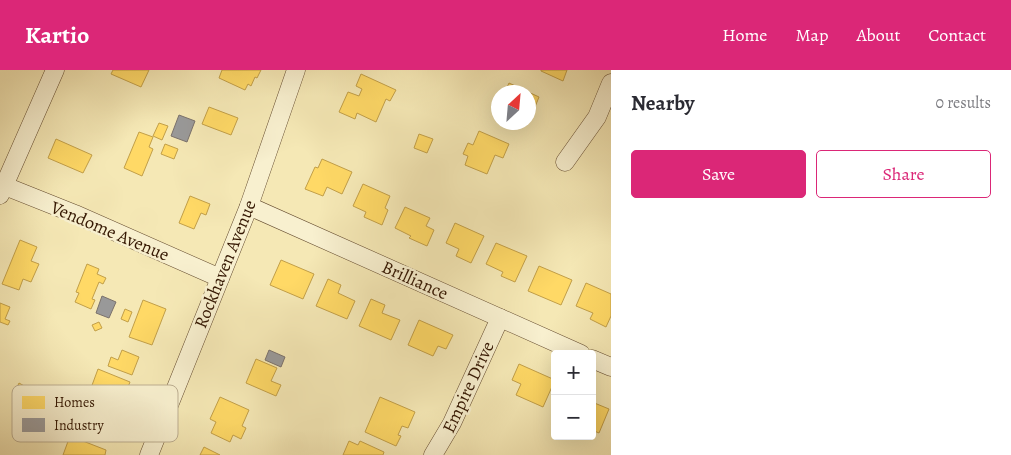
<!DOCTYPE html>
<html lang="en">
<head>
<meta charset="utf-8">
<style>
  :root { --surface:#fff; --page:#f7f7f7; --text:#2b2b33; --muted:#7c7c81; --line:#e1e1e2; --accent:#db2777 }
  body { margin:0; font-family:Alegreya,serif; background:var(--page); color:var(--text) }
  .controls { position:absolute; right:15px; bottom:15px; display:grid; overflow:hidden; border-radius:5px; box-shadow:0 5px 20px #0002 }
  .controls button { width:45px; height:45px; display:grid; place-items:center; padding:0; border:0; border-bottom:1px solid var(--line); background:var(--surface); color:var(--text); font:25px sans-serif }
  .compass { position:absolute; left:491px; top:15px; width:45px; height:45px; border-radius:50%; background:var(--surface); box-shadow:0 5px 20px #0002; rotate:26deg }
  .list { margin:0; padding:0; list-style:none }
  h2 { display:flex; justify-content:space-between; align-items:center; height:65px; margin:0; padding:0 20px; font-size:21px }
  h2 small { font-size:16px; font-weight:400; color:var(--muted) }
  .actions { display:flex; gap:10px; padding:15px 20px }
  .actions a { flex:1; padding:11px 0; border:1px solid var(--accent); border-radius:5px; text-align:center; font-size:18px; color:var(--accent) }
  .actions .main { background:var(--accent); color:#fff }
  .map { position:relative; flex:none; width:611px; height:385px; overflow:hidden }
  header { display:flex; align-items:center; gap:30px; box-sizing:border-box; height:70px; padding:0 25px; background:var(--accent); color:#fff }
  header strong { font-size:24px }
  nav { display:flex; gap:28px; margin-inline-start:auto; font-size:18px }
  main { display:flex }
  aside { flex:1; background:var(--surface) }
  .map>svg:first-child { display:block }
  .homes { fill:#ffd966; stroke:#c29f48 }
  .industry { fill:#999; stroke:#7b726c }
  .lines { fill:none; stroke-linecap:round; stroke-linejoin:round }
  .minor-casing { stroke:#644b2f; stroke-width:19 }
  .minor { stroke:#f8f0cf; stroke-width:18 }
  .labels { text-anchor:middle; stroke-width:5; stroke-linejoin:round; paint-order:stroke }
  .street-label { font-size:18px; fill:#341702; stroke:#f8f0cf }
  .key { fill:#f8f0cf; stroke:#bdaf92; stroke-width:1 }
  .key-label { font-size:14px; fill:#341702 }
</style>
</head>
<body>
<header>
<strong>Kartio</strong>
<nav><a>Home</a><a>Map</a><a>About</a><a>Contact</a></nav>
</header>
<main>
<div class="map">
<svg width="611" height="385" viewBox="0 0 611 385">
  <rect width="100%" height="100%" fill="#f5e8b5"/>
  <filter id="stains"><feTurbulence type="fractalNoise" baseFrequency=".004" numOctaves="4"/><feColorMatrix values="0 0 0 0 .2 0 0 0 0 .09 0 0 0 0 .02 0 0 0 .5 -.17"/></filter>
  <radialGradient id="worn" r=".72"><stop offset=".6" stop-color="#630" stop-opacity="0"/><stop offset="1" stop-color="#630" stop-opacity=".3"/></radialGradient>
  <g class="homes">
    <polygon points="113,0 149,0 141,17 111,4"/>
    <polygon points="222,0 261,0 257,8 255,7 251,16 248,14 245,20 219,8"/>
    <polygon points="541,0 567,0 563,11 541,1"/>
    <polygon points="361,4 396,20 390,31 386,29 376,52 357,43 355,49 339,42 348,22 359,26 362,19 356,16"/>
    <polygon points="509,13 539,27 533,42 528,40 528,22 505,22"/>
    <polygon points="496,27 498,28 498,49 494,47 498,39 492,36"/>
    <polygon points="209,37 238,48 231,65 202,54"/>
    <polygon points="159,53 168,56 162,70 153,66"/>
    <polygon points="479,61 509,74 503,88 495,85 487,104 465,95 468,86 463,84 468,73 473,75"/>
    <polygon points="139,62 153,67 149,77 153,79 142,106 124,98"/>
    <polygon points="419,64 433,69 427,83 414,78"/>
    <polygon points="56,69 92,85 83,103 48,88"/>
    <polygon points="165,74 178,79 174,89 161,84"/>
    <polygon points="322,89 352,102 342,124 327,117 323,126 305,119 315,97 318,98"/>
    <polygon points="363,114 390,126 385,138 388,140 382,155 364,147 366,142 353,136"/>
    <polygon points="190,126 210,134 206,145 201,143 194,159 179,153"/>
    <polygon points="405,137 430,148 426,156 434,160 427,176 409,168 411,166 395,158"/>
    <polygon points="455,153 484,166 471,193 456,186 459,179 446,173"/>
    <polygon points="20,170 37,177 31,191 39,194 31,212 23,209 19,220 2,214"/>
    <polygon points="496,173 527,186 515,212 501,206 503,202 486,194"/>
    <polygon points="281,190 314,204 303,229 270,215"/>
    <polygon points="87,194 99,199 97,204 106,208 103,214 99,212 92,229 95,230 91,239 75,232 79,223 76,222"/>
    <polygon points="539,196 572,210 561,235 528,221"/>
    <polygon points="328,209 341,215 338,223 355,231 347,249 316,236"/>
    <polygon points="586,213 611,224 611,246 606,257 590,249 593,243 576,236"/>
    <polygon points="371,229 385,235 382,243 400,250 391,270 359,256"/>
    <polygon points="143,230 166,239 152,275 129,267"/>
    <polygon points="0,233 10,237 5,249 10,251 8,255 0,252"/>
    <polygon points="125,239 132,242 128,252 121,249"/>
    <polygon points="419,250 453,265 446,279 438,276 433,286 408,275"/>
    <polygon points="99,252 102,258 95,261 92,255"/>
    <polygon points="122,280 139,287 132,305 108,296 111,287 118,290"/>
    <polygon points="256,289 277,298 271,311 281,315 276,326 246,313"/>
    <polygon points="519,294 555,310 543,337 516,325 521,314 512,310"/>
    <polygon points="98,299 130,312 126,322 130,323 127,332 91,318"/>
    <polygon points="19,313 26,317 22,325 15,322"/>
    <polygon points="220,327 249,340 242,356 246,358 241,369 233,365 230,372 211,363 216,352 210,349"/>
    <polygon points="380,327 415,342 408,358 402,356 398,365 401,366 396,376 365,362"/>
    <polygon points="592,332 609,339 599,363 592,360"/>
    <polygon points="70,366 106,380 105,385 63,385"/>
    <polygon points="349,371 358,375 360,371 384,382 383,385 343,385"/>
    <polygon points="204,377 220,385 200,385"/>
  </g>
  <g class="industry">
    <polygon points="179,45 195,51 187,72 171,66"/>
    <polygon points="102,226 116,232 109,248 96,243"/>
    <polygon points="269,280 285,287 281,297 265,290"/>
  </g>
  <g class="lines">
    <defs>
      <g id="minor">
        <polyline points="565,92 597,47 611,13"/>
        <polyline points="0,114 75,144 220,208"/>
        <polyline points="0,125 55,0"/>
        <polyline points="249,136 581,284"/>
        <polyline points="592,289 611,297"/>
        <polyline points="149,385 249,136 296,0"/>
        <polyline points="433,385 452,353 500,248"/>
      </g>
    </defs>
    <use href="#minor" class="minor-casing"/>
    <use href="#minor" class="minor"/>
  </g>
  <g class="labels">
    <g class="street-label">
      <text transform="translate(110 161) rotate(23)" y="6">Vendome Avenue</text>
      <text transform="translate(225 194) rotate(-68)" y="6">Rockhaven Avenue</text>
      <text transform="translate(415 210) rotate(24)" y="6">Brilliance</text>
      <text transform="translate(468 317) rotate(-65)" y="6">Empire Drive</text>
    </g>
  </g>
  <rect x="12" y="315" width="166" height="57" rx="8" class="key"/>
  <rect x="22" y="326" width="23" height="13" fill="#ffd966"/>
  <rect x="22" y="348" width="23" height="14" fill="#999"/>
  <g class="key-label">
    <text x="54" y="337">Homes</text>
    <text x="54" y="360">Industry</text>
  </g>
  <rect width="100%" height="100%" filter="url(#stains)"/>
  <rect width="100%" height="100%" fill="url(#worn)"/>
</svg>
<div class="controls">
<button>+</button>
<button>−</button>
</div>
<svg class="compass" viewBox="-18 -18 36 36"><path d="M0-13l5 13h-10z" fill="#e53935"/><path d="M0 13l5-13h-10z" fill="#7c7c81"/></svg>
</div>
<aside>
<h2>Nearby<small>0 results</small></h2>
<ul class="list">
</ul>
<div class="actions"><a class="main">Save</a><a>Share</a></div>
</aside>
</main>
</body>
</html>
